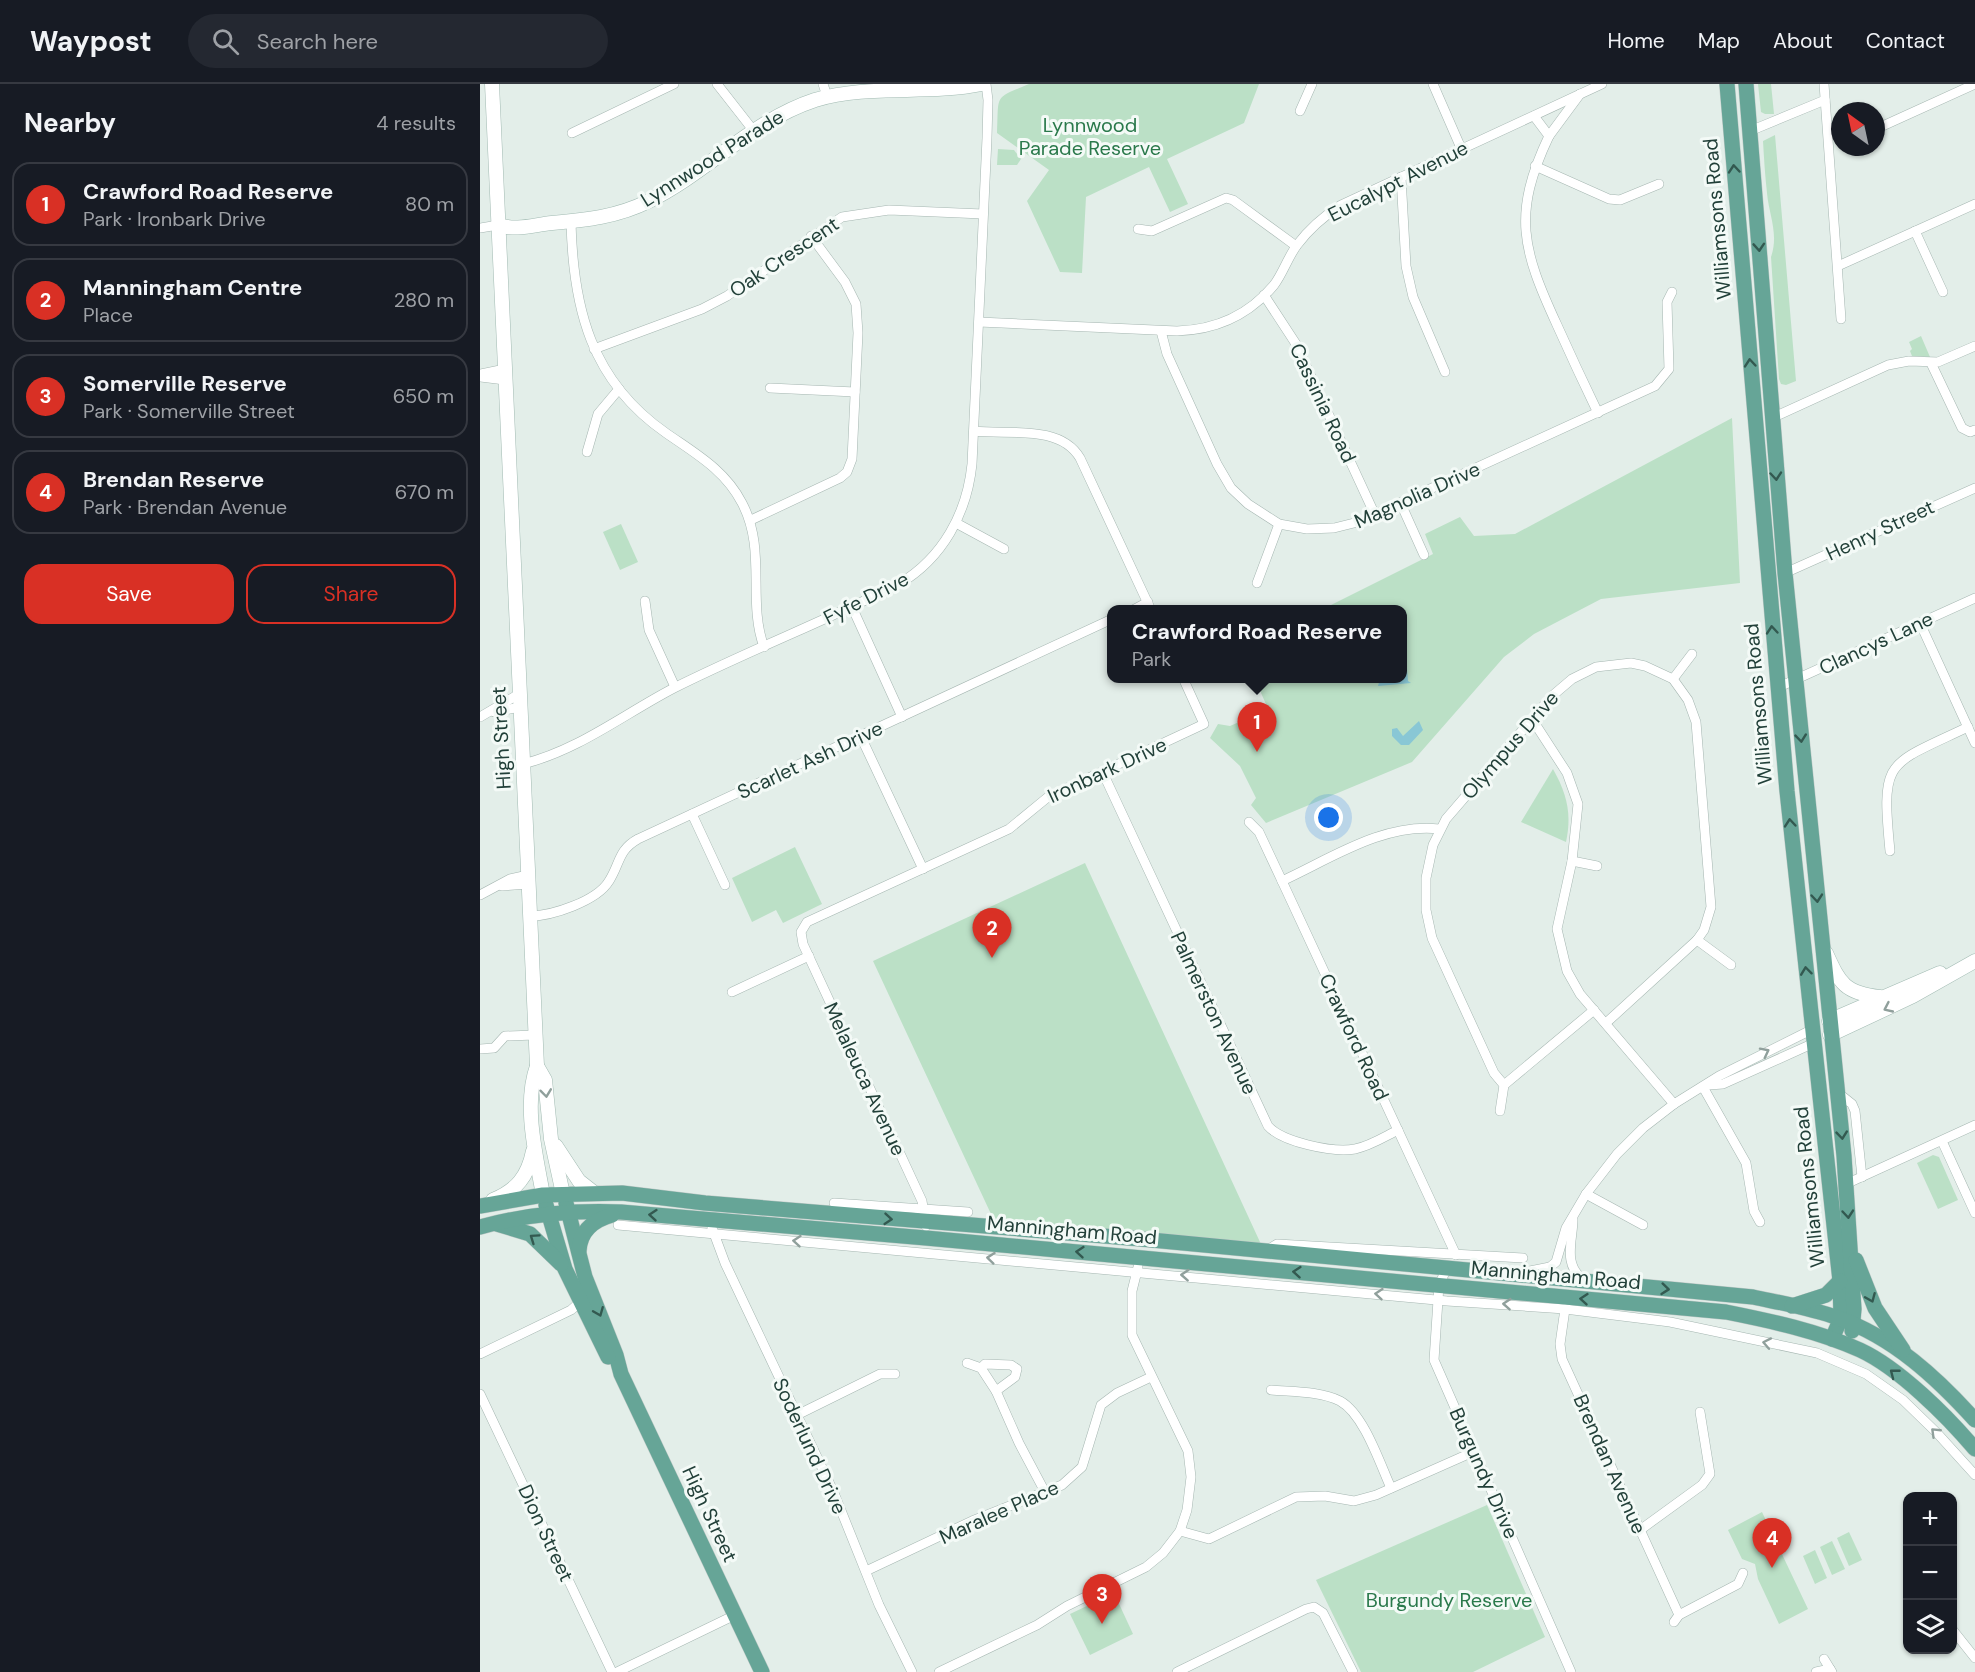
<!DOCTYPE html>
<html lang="en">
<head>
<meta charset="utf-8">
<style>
  :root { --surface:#171b24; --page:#242831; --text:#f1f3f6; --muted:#9ea1a6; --line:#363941; --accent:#d93025 }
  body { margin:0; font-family:"DM Sans",sans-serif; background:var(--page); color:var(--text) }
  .controls { position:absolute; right:18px; bottom:18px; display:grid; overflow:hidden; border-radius:12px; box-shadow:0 2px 4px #0004 }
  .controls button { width:54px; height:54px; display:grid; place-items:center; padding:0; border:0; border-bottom:2px solid var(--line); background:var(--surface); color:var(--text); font:30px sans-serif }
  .compass { position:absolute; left:1351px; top:18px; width:54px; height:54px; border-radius:50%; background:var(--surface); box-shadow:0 2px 4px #0004; rotate:327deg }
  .you { position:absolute; left:849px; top:734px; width:21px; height:21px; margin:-15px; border:4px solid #fff; border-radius:50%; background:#1a73e8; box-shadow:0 0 0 9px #1a73e833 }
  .badge { display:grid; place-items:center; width:39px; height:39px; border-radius:50%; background:var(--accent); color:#fff; font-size:20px; font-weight:700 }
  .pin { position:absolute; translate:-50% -50px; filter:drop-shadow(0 2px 3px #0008) }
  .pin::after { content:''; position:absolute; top:32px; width:21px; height:18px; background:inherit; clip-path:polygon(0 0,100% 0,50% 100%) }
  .popup { position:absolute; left:627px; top:521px; width:300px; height:78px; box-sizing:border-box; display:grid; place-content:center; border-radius:12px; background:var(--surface); filter:drop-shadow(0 2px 4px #0005); font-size:20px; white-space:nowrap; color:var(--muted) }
  .popup b { font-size:22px; color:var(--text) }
  .popup::after { content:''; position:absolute; left:50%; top:100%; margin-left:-12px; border:12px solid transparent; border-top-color:var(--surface) }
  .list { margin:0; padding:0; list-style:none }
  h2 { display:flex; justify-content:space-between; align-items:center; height:78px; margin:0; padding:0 24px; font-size:26px }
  h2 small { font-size:20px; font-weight:400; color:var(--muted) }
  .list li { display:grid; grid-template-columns:39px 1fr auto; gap:18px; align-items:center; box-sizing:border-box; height:84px; margin:0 12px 12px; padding:0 12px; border:2px solid var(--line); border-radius:18px }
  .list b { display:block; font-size:22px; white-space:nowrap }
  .list p { margin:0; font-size:20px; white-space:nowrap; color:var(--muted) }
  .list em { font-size:20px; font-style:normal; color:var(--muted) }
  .actions { display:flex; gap:12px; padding:18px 24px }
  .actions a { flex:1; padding:14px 0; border:2px solid var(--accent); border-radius:18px; text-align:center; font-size:21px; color:var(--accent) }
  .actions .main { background:var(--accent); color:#fff }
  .icon { flex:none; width:33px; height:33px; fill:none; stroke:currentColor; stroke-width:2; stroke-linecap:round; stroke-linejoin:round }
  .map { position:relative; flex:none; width:1495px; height:1588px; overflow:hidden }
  header { display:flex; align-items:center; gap:36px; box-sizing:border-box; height:84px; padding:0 30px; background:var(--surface); border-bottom:2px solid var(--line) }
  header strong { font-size:28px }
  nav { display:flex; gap:33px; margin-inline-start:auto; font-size:21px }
  .search { width:420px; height:54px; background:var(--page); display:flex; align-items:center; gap:15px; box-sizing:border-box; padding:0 21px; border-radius:33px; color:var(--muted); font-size:22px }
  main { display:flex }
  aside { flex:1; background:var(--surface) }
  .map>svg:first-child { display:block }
  .green { fill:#bbe0c6 }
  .water { fill:#89c7d5 }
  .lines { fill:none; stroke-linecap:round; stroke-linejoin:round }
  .street-casing { stroke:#a5b6b1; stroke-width:10 }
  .secondary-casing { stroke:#a1bab2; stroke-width:15 }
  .primary-casing { stroke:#c1cac8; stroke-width:16 }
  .street { stroke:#fff; stroke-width:9 }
  .secondary { stroke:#fff; stroke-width:14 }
  .primary { stroke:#66a597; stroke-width:15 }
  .oneway { stroke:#335950 }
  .oneway2 { stroke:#90a09c }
  .labels { text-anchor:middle; stroke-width:6; stroke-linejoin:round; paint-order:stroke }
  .park-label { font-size:20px; fill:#2a794b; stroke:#f4faf7 }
  .street-label { font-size:20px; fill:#224039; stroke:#f4faf7 }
</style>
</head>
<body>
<header>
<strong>Waypost</strong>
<div class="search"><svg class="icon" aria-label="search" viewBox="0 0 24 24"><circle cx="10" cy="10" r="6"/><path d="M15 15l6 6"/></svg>Search here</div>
<nav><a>Home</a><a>Map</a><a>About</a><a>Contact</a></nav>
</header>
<main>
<aside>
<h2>Nearby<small>4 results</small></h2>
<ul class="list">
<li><span class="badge">1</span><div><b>Crawford Road Reserve</b><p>Park · Ironbark Drive</p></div><em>80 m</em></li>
<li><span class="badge">2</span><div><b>Manningham Centre</b><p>Place</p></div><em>280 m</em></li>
<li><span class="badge">3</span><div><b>Somerville Reserve</b><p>Park · Somerville Street</p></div><em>650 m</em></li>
<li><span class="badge">4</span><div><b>Brendan Reserve</b><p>Park · Brendan Avenue</p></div><em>670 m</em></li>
</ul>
<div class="actions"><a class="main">Save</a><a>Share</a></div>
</aside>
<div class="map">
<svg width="1495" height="1588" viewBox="0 0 1495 1588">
  <rect width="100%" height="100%" fill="#e3eee9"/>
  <g class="green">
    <path d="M549,0h230l-15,39 -77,36 21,45 -18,8 -21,-45 -63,30 -4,76 -22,-1 -33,-71 22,-31 -52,-37c2,-39 -4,-34 32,-49z"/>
    <polygon points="1278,0 1291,0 1294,30 1285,30 1281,28"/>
    <path d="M1295,51l21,246 -10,4 -5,-1 -2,-5 -8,-122c8,-23 -2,-42 -4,-64 -2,-17 -3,-35 -4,-52z"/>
    <polygon points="518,65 534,66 541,75 537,81 517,81"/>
    <polygon points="1441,252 1450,273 1432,272 1430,267 1432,265 1429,258"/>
    <polygon points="1252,334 1260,499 1121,515 1054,550 1024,573 932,678 786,739 771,721 776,714 760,682 730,654 738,640 750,642 788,625 775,595 922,594 922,526 843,525 953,470 945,450 980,433 994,452 1035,450"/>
    <polygon points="141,440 158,478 140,486 123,448"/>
    <path d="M1073,685c14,25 19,45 13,73l-45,-20z"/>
    <polygon points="315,763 342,820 303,839 296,826 272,838 252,794"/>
    <polygon points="605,779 780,1158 777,1166 514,1143 511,1130 393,877"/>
    <polygon points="1453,1071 1459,1073 1478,1116 1458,1125 1437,1079"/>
    <polygon points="1007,1421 1065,1553 993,1588 881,1588 836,1496"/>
    <polygon points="1282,1428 1328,1525 1299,1540 1278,1495 1275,1480 1262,1475 1248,1446"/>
    <polygon points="1369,1448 1382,1476 1369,1482 1357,1454"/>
    <polygon points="1352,1457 1365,1485 1352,1491 1340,1463"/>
    <polygon points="1335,1466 1347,1494 1335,1500 1323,1472"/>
    <polygon points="634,1509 653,1550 610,1571 590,1530"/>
  </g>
  <g class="water">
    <polygon points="923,535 928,597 931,599 898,602 900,595 922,594"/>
    <polygon points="939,637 943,646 929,661 921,661 912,652 912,645 917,644 923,652"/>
  </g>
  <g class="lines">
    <defs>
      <g id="street">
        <polyline points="237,0 273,46"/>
        <polyline points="343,0 347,12"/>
        <polyline points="953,0 981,64"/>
        <polyline points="1344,0 1361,235"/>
        <polyline points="820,27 832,0"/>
        <polyline points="1054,32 1069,52 1100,10"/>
        <polyline points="1396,45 1495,0"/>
        <polyline points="1270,47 1345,16"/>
        <polyline points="92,49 194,0"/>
        <path d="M1069,52c-37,78 -27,113 8,189 13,29 27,59 41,88"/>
        <polyline points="1055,82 1129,115 1140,116 1179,100"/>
        <polyline points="921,93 926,182 933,213 965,288"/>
        <path d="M91,138c2,86 20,159 95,211 30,21 59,37 76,70 25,47 5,98 22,144"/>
        <polyline points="0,144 18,141"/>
        <polyline points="658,145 672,147 746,114 753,116 816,162"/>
        <polyline points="1435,147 1463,208"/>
        <polyline points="1358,182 1495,120"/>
        <polyline points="784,211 816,260 895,431"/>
        <path d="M499,238l198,9c38,-1 72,-16 97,-46 9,-12 14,-28 23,-40 12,-16 27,-29 44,-40l261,-121"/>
        <polyline points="681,247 687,270 737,380 751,404 768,420 799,440 827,445 854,444 878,438 1175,302 1189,285 1187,218 1192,208"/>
        <polyline points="114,265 222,225 247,212 362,133 409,126 503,130"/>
        <polyline points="1451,279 1482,344 1490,348 1495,346"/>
        <polyline points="0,290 25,285"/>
        <polyline points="0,293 25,296"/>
        <polyline points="290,304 375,308"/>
        <polyline points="1292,334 1408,281 1429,277 1458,278 1495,262"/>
        <path d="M494,347c34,4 86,-7 106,27l71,152"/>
        <polyline points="107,368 118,330 139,305"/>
        <polyline points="921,420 944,471"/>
        <polyline points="271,436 360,394 367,388 372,375 378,249 376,220 365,198 331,152"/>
        <polyline points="476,439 524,465"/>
        <polyline points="1305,489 1495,404"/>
        <polyline points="777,499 799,440"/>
        <polyline points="165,517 169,546 195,603"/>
        <polyline points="372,523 422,633"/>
        <polyline points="653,526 668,518"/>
        <polyline points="1440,539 1495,659"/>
        <polyline points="1193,595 1212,570"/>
        <polyline points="1297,604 1495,514"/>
        <polyline points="14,628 40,623"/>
        <polyline points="0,633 39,610"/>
        <polyline points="1052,635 1087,689 1098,720 1092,777 1077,845 1087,887 1100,910 1194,1020"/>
        <polyline points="381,653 443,785"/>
        <path d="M43,680c56,-14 101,-50 151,-76 74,-37 151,-67 225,-104 44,-26 68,-71 73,-120l15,-326 1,-38 -2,-16"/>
        <path d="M623,689l165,353c14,16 65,27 87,23 15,-3 29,-12 43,-19"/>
        <polyline points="212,730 245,801"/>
        <polyline points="769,738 779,748 802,797 976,1171"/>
        <path d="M1410,767c-9,-93 -4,-85 78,-124"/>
        <polyline points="1092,777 1117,782"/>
        <path d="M802,797c50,-23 101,-58 157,-52"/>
        <polyline points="22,802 48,800"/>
        <polyline points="0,811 30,795 48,791"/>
        <path d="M50,832c22,0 67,-15 79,-35 11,-17 9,-31 29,-42l474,-220"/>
        <polyline points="1217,856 1251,881"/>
        <polyline points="252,908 329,872"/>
        <polyline points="0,965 14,964 25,952 55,951"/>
        <polyline points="1024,1001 1114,926"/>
        <polyline points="1229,1001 1243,1000 1334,959"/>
        <polyline points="1223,1003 1266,1079 1274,1127 1280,1138"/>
        <polyline points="1357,1008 1372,1020 1375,1027 1382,1093"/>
        <polyline points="1020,1027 1024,1001 1014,989 952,854 946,826 946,794 953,761 966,735 1072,612 1092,595 1116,583 1151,579 1165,582 1193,595 1208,616 1216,638 1231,823 1224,846 1217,856 1126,939"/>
        <polyline points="1462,1057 1495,1129"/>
        <polyline points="1366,1100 1495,1041"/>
        <polyline points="1106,1110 1163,1141"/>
        <polyline points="354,1119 488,1128"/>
        <path d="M1093,1135c0,21 -11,46 11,61"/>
        <polyline points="138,1141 967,1217 1085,1225 1190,1238 1337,1269 1386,1290 1423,1316 1457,1349 1495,1391"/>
        <polyline points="446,1142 442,1117 323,860 321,848 327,838 529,745 568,713 724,640 703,594"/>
        <polyline points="232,1144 245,1179 354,1409 399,1521 432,1588"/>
        <polyline points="786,1167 797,1160 1043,1174"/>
        <polyline points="967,1184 959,1201 954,1276 1091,1588"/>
        <polyline points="1050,1187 1070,1183 1076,1178 1086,1144 1106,1110 1137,1070 1163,1044 1194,1020 1239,992 1333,945"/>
        <polyline points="1085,1225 1080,1260 1082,1275 1199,1531 1194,1538"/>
        <polyline points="0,1270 91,1226 99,1219"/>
        <polyline points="487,1279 501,1284 516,1307 539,1359 565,1408"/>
        <polyline points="501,1284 505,1280 531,1281 537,1285 535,1293 516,1307"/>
        <path d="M791,1306c21,2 49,1 69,11 24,13 40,63 51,87"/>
        <polyline points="0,1310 132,1588"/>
        <polyline points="317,1331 400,1290 415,1290"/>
        <polyline points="1160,1446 1222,1401 1230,1390 1220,1328"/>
        <polyline points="700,1447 729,1455 816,1413 845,1412 874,1417 896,1411 993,1368"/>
        <polyline points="386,1487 492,1437 582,1401 602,1383 621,1321 637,1309 671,1293"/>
        <polyline points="1199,1531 1258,1500 1263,1489"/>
        <polyline points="1472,1545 1495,1574"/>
        <polyline points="1344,1575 1352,1588"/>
        <polyline points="137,1588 255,1531"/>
        <polyline points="459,1588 557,1541 587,1522 666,1483 683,1469 700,1447 707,1426 711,1393 708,1367 652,1251 652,1207 658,1183"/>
        <polyline points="697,1588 826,1525 834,1523 843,1529 873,1588"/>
        <polyline points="1336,1588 1350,1585"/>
      </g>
      <g id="secondary">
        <path d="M12,0l45,982c-14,39 -1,89 6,129"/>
        <path d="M18,141c19,6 35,0 54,-2 34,-3 65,-6 97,-22 59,-29 102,-80 166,-101 54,-16 112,-5 167,-16"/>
        <path d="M1346,869c14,31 19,40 54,44"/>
        <polyline points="1349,937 1460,889"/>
        <polyline points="1350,951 1433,912 1495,877"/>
        <polyline points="57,982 65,996 71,1055 83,1110"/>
        <polyline points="76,1062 99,1097 113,1108"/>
        <path d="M13,1116c24,-10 35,-24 40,-49"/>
      </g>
      <g id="primary">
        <polyline points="1247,0 1307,707 1360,1197 1361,1234 1352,1255"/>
        <polyline points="1266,0 1305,489 1364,1072 1374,1225 1372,1247"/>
        <polyline points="86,1119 105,1193 136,1271 141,1290 282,1588"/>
        <polyline points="66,1121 85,1185 128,1273"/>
        <path d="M0,1122l63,-11 79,-2 83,10 436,36 612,58c28,6 58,11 85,21 55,19 99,60 137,102"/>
        <polyline points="17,1140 50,1150 81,1180"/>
        <path d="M0,1143c47,-13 93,-17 141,-15l305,26 800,74c45,9 92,19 134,38 39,18 87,66 115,99"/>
        <path d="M99,1167c1,-21 15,-31 33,-36"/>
        <polyline points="1376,1176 1395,1224 1423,1266"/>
        <polyline points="1312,1222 1346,1211 1360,1197"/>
      </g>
    </defs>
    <use href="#street" class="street-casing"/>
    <use href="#secondary" class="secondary-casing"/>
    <use href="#primary" class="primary-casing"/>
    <use href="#street" class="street"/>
    <use href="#secondary" class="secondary"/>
    <use href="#primary" class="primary"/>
  </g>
  <defs><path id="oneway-chevron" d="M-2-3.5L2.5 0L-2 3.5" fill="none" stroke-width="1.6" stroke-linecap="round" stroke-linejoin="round" transform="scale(1.5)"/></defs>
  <g class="oneway">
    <use href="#oneway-chevron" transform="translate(1254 85) rotate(-95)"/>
    <use href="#oneway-chevron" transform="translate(1279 163) rotate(86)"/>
    <use href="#oneway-chevron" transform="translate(1270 279) rotate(-95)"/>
    <use href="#oneway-chevron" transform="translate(1296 392) rotate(85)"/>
    <use href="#oneway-chevron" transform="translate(1292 546) rotate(-95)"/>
    <use href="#oneway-chevron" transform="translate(1321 654) rotate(84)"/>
    <use href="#oneway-chevron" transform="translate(1310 739) rotate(-95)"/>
    <use href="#oneway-chevron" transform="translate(1337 814) rotate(85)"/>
    <use href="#oneway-chevron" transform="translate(1326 887) rotate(-97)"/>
    <use href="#oneway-chevron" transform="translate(1362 1051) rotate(84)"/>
    <use href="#oneway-chevron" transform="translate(1368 1130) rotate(85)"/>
    <use href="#oneway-chevron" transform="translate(173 1131) rotate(-175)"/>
    <use href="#oneway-chevron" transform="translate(408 1135) rotate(5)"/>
    <use href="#oneway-chevron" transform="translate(54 1154) rotate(-145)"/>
    <use href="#oneway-chevron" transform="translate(600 1168) rotate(-175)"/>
    <use href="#oneway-chevron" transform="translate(817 1188) rotate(-175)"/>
    <use href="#oneway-chevron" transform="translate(1185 1205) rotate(6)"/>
    <use href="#oneway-chevron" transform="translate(1391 1214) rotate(67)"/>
    <use href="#oneway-chevron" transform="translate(1104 1215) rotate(-175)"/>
    <use href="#oneway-chevron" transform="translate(119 1228) rotate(68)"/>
    <use href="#oneway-chevron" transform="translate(1414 1289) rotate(-142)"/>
  </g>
  <g class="oneway2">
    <use href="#oneway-chevron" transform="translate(1408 924) rotate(155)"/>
    <use href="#oneway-chevron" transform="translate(1285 968) rotate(-27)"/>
    <use href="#oneway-chevron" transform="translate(66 1009) rotate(83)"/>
    <use href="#oneway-chevron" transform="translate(317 1157) rotate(-175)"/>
    <use href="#oneway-chevron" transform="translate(511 1174) rotate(-174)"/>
    <use href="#oneway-chevron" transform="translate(705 1191) rotate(-176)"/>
    <use href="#oneway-chevron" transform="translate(899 1210) rotate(-175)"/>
    <use href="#oneway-chevron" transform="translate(1027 1220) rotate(-176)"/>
    <use href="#oneway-chevron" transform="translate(1287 1259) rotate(-169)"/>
    <use href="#oneway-chevron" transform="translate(1455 1348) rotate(-136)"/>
  </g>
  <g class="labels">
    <g class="park-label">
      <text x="610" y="48">Lynnwood<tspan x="610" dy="23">Parade Reserve</tspan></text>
      <text x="969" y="1523">Burgundy Reserve</text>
    </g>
    <g class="street-label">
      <text transform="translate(232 74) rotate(-32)" y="7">Lynnwood Parade</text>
      <text transform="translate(918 97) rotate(-27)" y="7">Eucalypt Avenue</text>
      <text transform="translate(1237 135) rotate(-95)" y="7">Williamsons Road</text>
      <text transform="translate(304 173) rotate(-34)" y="7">Oak Crescent</text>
      <text transform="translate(843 319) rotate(65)" y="7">Cassinia Road</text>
      <text transform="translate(937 411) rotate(-24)" y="7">Magnolia Drive</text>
      <text transform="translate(1400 446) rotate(-25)" y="7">Henry Street</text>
      <text transform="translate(386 514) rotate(-27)" y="7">Fyfe Drive</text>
      <text transform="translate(1396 559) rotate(-25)" y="7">Clancys Lane</text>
      <text transform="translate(1278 620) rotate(-95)" y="7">Williamsons Road</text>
      <text transform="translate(21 654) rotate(-93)" y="7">High Street</text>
      <text transform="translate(1030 661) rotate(-49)" y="7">Olympus Drive</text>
      <text transform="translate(330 676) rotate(-25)" y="7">Scarlet Ash Drive</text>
      <text transform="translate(627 686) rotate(-25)" y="7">Ironbark Drive</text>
      <text transform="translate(734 929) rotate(65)" y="7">Palmerston Avenue</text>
      <text transform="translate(874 953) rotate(65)" y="7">Crawford Road</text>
      <text transform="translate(385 995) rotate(65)" y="7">Melaleuca Avenue</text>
      <text transform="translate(1329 1103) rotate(-96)" y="7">Williamsons Road</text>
      <text transform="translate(592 1146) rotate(5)" y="7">Manningham Road</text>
      <text transform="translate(1076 1191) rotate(5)" y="7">Manningham Road</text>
      <text transform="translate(330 1362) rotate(65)" y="7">Soderlund Drive</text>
      <text transform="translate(1130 1380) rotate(66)" y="7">Brendan Avenue</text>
      <text transform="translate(1004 1389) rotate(66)" y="7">Burgundy Drive</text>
      <text transform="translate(519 1428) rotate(-24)" y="7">Maralee Place</text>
      <text transform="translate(230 1430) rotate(65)" y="7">High Street</text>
      <text transform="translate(66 1449) rotate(65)" y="7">Dion Street</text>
    </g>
  </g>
</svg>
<div class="controls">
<button>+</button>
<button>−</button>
<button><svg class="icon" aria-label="layers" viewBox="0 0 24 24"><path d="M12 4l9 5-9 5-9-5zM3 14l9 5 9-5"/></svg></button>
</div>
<svg class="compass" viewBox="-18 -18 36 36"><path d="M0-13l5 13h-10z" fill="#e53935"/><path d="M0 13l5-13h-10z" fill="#9ea1a6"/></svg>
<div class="you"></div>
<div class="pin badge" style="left:777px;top:668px">1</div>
<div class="popup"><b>Crawford Road Reserve</b>Park</div>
<div class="pin badge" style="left:512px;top:874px">2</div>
<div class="pin badge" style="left:622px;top:1540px">3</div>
<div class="pin badge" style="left:1292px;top:1484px">4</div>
</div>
</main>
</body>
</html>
